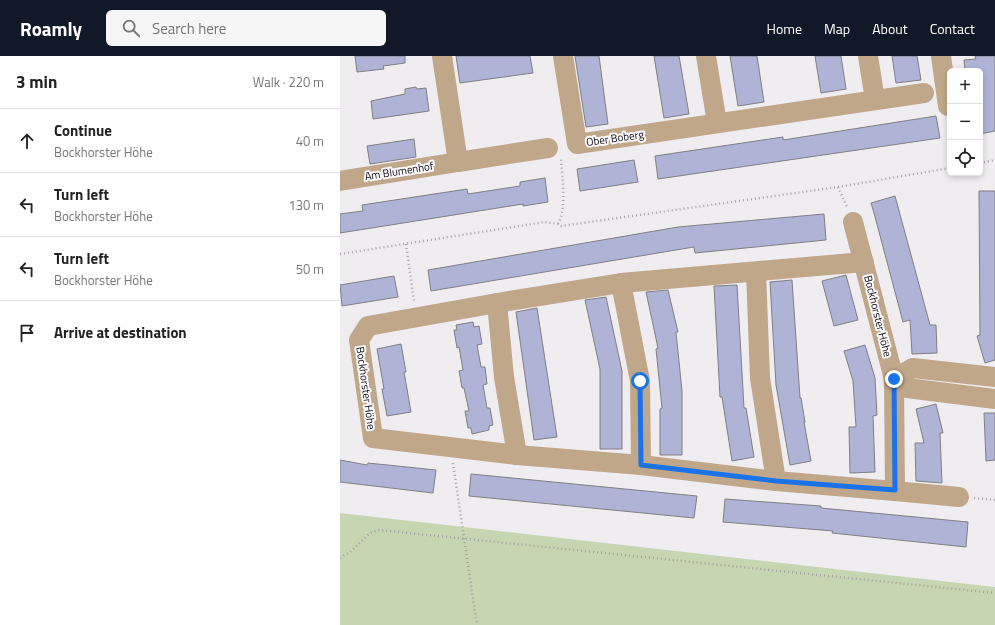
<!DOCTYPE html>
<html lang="en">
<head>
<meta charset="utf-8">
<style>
  :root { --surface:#fff; --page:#f6f6f6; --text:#222; --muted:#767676; --line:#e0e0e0; --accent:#111827 }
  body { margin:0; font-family:"Titillium Web",sans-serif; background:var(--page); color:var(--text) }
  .controls { position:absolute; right:12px; top:12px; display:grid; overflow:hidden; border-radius:6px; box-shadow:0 2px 6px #0003 }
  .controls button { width:36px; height:36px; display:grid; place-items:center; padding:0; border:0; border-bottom:1px solid var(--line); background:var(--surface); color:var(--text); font:20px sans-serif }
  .stop { position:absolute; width:12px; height:12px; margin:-9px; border:3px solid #1a73e8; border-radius:50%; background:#fff }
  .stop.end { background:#1a73e8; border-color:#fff; box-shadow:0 1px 4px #0008 }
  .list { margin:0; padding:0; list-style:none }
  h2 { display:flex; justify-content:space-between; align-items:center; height:52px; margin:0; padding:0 16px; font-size:17px }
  h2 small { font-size:13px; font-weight:400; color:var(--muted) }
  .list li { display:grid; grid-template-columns:26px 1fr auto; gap:12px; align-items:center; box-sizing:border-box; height:64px; padding:0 16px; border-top:1px solid var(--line) }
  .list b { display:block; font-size:15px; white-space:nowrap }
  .list p { margin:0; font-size:13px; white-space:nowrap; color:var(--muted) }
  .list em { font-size:13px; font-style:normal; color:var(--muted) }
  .icon { flex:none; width:22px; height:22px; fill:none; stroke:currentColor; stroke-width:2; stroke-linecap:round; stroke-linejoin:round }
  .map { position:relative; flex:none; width:655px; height:569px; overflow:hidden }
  header { display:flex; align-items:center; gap:24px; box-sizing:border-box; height:56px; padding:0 20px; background:var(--accent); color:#fff }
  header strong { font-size:19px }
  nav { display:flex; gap:22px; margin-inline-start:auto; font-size:14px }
  .search { width:280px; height:36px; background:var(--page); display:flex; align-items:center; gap:10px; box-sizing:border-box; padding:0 14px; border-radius:6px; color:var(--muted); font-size:15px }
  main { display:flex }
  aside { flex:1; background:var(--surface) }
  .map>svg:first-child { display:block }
  .green { fill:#c6d5b2 }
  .building { fill:#afb3d6; stroke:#7f7f83 }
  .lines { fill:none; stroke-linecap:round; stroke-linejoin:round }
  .path { stroke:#a5a2a5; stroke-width:2.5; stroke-dasharray:1 3; stroke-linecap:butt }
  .minor { stroke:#c0a78a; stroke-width:20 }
  .route { stroke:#1a73e8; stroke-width:5 }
  .labels { text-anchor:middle; stroke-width:4; stroke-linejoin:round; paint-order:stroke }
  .street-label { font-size:11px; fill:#0e0d0e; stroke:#fdfafe }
</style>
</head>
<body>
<header>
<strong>Roamly</strong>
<div class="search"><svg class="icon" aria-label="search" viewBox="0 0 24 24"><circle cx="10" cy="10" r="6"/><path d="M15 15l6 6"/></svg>Search here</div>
<nav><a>Home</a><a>Map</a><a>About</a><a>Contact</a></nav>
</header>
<main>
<aside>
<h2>3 min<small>Walk · 220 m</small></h2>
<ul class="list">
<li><svg class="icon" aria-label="ahead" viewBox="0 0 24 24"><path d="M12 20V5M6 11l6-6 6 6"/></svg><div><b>Continue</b><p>Bockhorster Höhe</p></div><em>40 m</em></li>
<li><svg class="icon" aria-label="left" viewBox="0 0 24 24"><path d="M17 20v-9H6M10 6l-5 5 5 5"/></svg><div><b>Turn left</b><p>Bockhorster Höhe</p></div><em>130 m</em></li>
<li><svg class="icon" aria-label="left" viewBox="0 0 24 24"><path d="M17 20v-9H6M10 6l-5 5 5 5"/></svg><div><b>Turn left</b><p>Bockhorster Höhe</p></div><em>50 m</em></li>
<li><svg class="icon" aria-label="arrive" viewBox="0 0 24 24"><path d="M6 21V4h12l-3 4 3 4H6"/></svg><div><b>Arrive at destination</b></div></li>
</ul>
</aside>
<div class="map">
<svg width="655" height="569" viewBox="0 0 655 569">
  <rect width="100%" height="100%" fill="#f0edf1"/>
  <polygon class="green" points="0,457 655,531 655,569 0,569"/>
  <g class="building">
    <polygon points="15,0 65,0 65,7 43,10 44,13 17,16"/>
    <polygon points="116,0 190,0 193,17 120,27"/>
    <polygon points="235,0 259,0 268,68 246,71"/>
    <polygon points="314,0 339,0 349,58 324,62"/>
    <polygon points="390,0 417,0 424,46 398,50"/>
    <polygon points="475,0 501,0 506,33 481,37"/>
    <polygon points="552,0 577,0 581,24 556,27"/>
    <polygon points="635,0 655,0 655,75 640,78 640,15 625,15 624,4 636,3"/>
    <polygon points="76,31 77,33 86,32 89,55 33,63 31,45 65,38 65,33"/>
    <polygon points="596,60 600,82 318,123 315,100 443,81 443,84"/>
    <polygon points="74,83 76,101 30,108 27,90"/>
    <polygon points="294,104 298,126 240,135 237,113"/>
    <polygon points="205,122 208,146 183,150 183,148 0,177 0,158 23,155 22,149 127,133 128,138 180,130 180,126"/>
    <polygon points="639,135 655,135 655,304 645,307 637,280 640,279"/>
    <polygon points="555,140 590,269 596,269 597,297 572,298 570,264 563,266 534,157 531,147"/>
    <polygon points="484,158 486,184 355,197 354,191 91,235 88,214 338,171"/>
    <polygon points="506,219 518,264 494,270 482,225"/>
    <polygon points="54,220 58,241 2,250 0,229"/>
    <polygon points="452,224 460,342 461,342 465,366 464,366 471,405 450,409 436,329 430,226"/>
    <polygon points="397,229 404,352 406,352 414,401 392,405 382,341 380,341 374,230"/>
    <polygon points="328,234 338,276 336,276 342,335 342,399 320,399 320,353 322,352 316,293 318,292 306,236"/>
    <polygon points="266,241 282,315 282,393 260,393 260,313 245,244"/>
    <polygon points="197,252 217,381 194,384 176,256"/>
    <polygon points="133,266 134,271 139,270 142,288 137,289 141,311 145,311 147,328 143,329 147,352 150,352 153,369 149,370 149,374 132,378 131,372 128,372 125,355 129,355 124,332 122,332 119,315 123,314 119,291 117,292 114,274 117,274 116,269"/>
    <polygon points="61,288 66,316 64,316 71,356 47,360 42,333 44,333 37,293"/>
    <polygon points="525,289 535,322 537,359 533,360 535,416 510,417 509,371 516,371 513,325 504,295"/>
    <polygon points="596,348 603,377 600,377 602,427 576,425 575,387 584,387 576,353"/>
    <polygon points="644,357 655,357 655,404 646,405"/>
    <polygon points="0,404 27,409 28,407 96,414 93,437 0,426"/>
    <polygon points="131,418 357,440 354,462 129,440"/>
    <polygon points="385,443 481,450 481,452 628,466 626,491 492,477 493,475 383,466"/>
  </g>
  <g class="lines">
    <g class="path">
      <polyline points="640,107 655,104"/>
      <polyline points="498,131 507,151"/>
      <path d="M218,168c9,-15 4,-48 3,-66"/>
      <polyline points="66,188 74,245"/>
      <polyline points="0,198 205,166 218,168 221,170 498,131 610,112"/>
      <polyline points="113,407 137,569"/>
      <polyline points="634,442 655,444"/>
      <polyline points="0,502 10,496 30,477 39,474 655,537"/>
    </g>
    <g class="minor">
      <polyline points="102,0 118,106 208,92"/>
      <polyline points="223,0 237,88 584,37"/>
      <polyline points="366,0 377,67"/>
      <polyline points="528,0 535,44"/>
      <polyline points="601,0 608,50"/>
      <polyline points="0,125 118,106"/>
      <polyline points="513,166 554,323 555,435"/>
      <polyline points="524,206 281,227 157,247 28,270 19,284 33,382 177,399 301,409 436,425 555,435 619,441"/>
      <polyline points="416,216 420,322 436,425"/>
      <polyline points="281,227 300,325 301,409"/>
      <polyline points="157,247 164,321 177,399"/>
      <polyline points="655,321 573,312 554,323 567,332 655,343"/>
    </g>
  </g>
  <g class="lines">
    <polyline class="route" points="300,325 301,409 436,425 555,434 554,323"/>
  </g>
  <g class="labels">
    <g class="street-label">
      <text transform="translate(275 82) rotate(-8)" y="4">Ober Boberg</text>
      <text transform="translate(59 115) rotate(-9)" y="4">Am Blumenhof</text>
      <text transform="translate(538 260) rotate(76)" y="4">Bockhorster Höhe</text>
      <text transform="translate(26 332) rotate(82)" y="4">Bockhorster Höhe</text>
    </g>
  </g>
</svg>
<div class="controls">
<button>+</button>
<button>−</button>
<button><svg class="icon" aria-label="locate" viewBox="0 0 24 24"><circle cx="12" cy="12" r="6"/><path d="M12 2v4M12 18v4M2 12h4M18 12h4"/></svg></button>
</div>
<div class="stop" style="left:300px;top:325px"></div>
<div class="stop end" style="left:554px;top:323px"></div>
</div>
</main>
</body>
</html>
